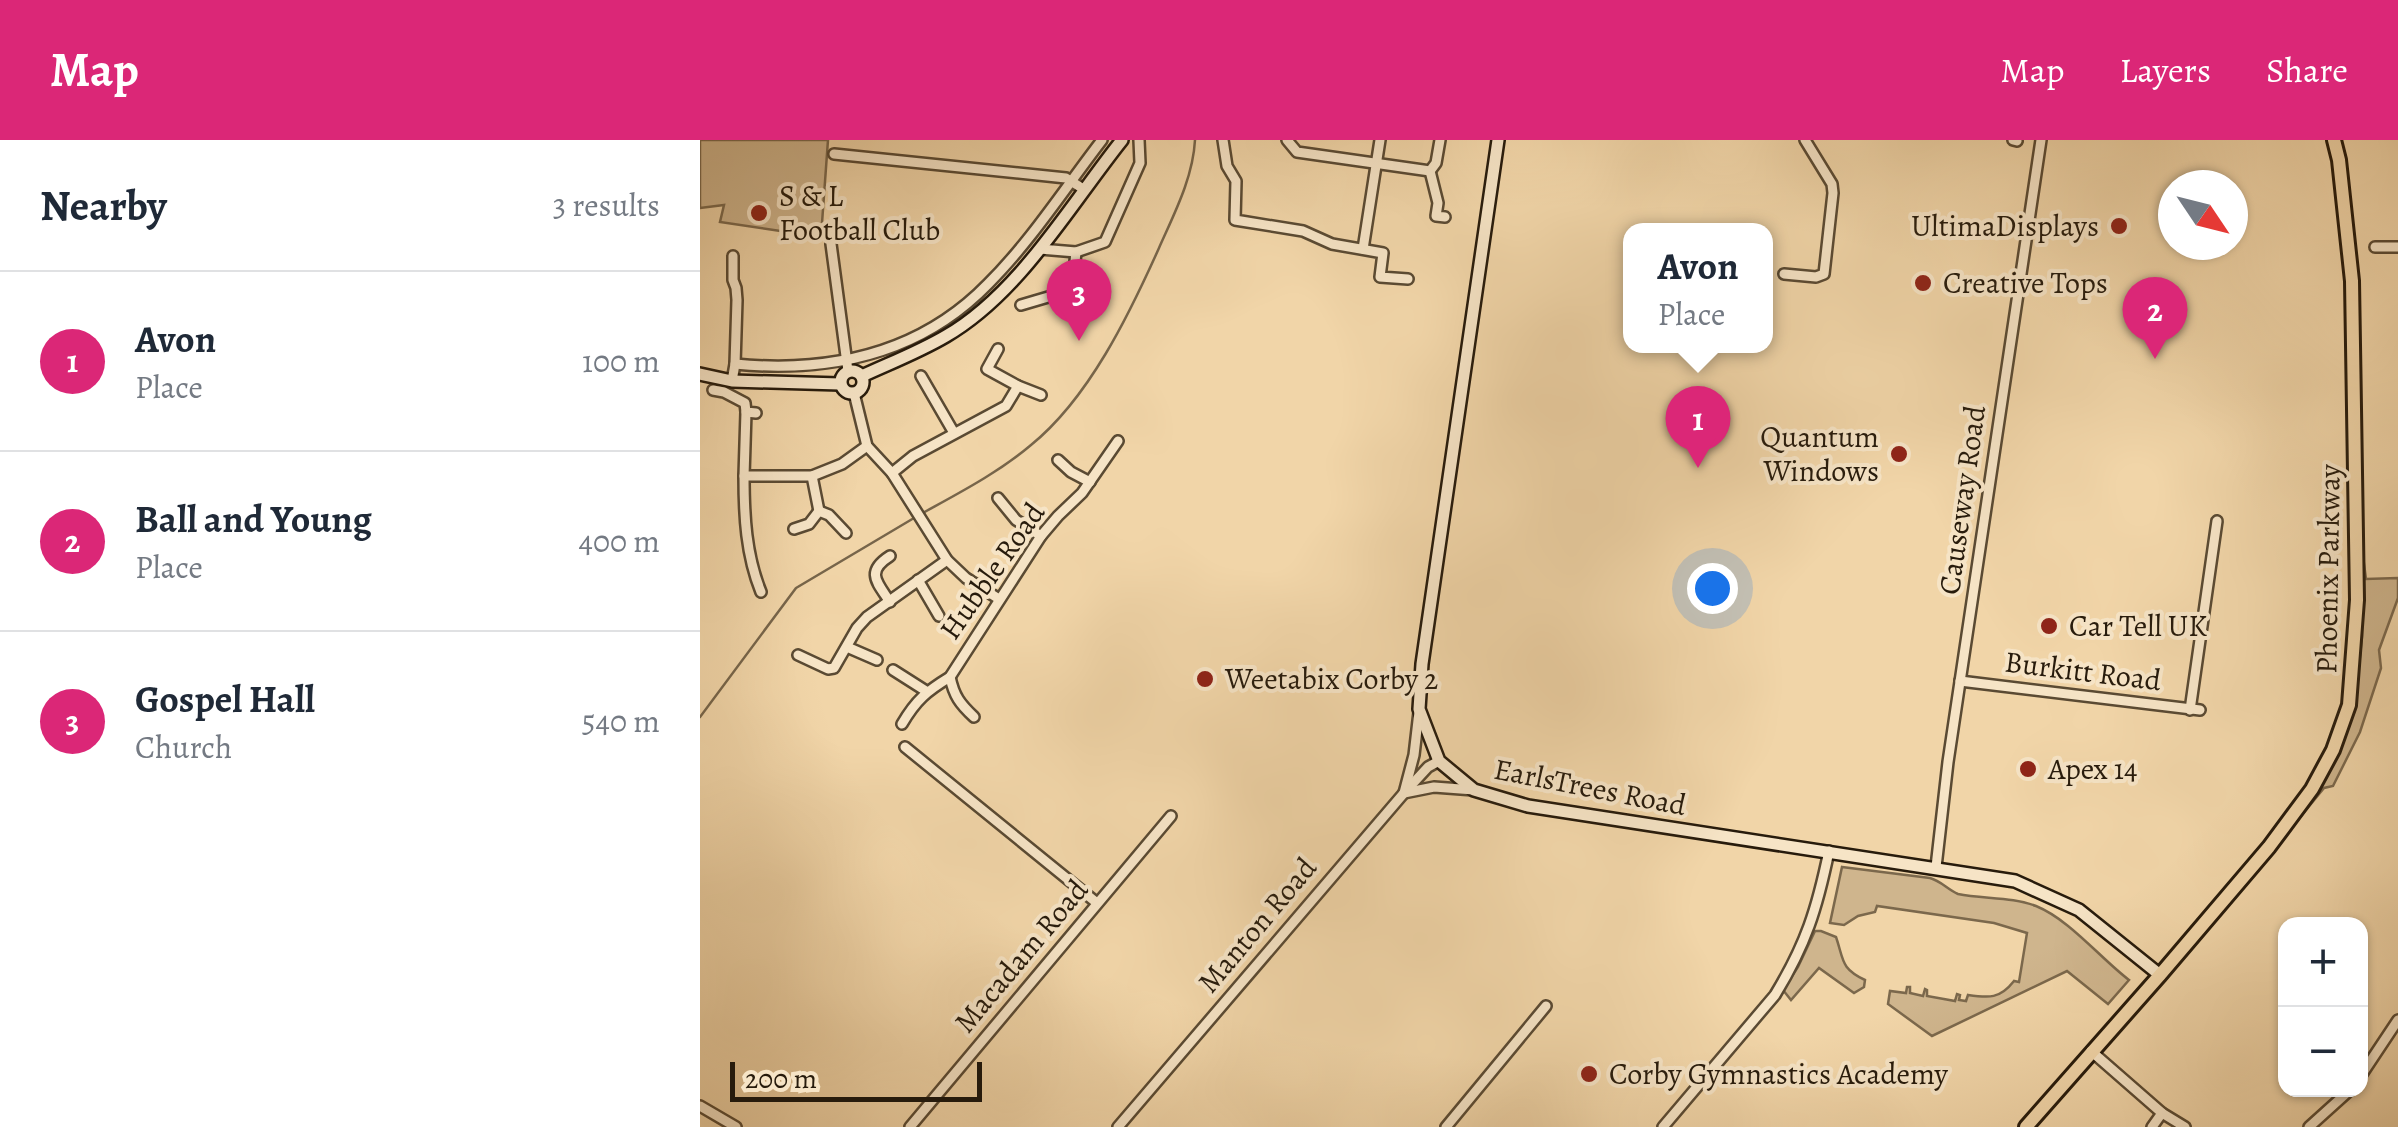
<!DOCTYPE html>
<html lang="en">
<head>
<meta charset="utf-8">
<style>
  :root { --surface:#fff; --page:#f2f2f3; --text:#1f2937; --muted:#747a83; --line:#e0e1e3; --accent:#db2777 }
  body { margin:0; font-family:Alegreya,serif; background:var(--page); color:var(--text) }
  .controls { position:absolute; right:30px; bottom:30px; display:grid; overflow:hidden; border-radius:20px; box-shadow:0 2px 8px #0004 }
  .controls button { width:90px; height:90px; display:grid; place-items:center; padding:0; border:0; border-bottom:2px solid var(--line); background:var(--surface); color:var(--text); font:50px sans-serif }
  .compass { position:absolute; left:1458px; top:30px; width:90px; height:90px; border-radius:50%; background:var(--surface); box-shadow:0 2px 8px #0004; rotate:125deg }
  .scale { position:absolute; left:30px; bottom:25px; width:252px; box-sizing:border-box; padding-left:10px; border:5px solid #271b0c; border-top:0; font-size:28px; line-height:35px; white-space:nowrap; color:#271b0c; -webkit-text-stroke:8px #f6e4c6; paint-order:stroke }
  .you { position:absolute; left:1012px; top:448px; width:35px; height:35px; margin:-25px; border:8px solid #fff; border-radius:50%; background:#1a73e8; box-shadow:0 0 0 15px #1a73e833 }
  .badge { display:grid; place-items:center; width:65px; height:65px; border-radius:50%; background:var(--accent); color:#fff; font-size:32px; font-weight:700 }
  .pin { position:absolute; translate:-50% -82px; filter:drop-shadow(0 2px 5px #0008) }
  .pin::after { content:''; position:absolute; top:52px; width:35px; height:30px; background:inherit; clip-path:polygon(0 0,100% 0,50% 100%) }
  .popup { position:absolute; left:923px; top:83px; width:150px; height:130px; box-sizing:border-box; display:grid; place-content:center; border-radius:20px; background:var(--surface); filter:drop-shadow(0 2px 8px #0005); font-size:32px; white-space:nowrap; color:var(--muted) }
  .popup b { font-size:38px; color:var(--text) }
  .popup::after { content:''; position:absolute; left:50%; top:100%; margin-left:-20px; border:20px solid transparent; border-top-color:var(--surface) }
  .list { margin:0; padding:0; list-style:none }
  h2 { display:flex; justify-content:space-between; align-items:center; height:130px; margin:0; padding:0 40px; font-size:42px }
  h2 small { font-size:32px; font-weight:400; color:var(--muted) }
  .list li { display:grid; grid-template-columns:65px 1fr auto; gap:30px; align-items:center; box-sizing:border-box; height:180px; padding:0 40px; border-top:2px solid var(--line) }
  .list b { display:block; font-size:38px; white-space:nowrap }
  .list p { margin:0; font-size:32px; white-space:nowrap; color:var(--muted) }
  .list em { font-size:32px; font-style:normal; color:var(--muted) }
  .map { position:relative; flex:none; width:1698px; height:987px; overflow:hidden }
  header { display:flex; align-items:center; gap:60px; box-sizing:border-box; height:140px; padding:0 50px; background:var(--accent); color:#fff }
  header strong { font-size:48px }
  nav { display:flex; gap:55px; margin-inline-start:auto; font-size:35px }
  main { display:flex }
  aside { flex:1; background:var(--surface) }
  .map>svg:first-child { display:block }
  .green { fill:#cfb58d; stroke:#7b684c; stroke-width:2.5 }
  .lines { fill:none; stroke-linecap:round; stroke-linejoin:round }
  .stream { stroke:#77654a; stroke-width:2.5 }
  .street-casing { stroke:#5a4a33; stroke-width:14 }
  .secondary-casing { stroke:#271b0c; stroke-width:16 }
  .primary-casing { stroke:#271b0c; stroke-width:18 }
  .street { stroke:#f6e4c6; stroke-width:9 }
  .secondary { stroke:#f6e4c6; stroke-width:11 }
  .primary { stroke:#f1d5a8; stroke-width:12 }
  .poi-dot { fill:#8f2418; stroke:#f6e4c6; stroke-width:4 }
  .labels { text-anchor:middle; stroke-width:8; stroke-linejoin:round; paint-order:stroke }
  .poi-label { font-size:30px; fill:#271b0c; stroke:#f6e4c6; text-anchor:start }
  .street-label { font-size:30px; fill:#271b0c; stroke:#f6e4c6 }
</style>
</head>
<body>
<header>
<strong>Map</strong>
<nav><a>Map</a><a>Layers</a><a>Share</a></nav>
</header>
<main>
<aside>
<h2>Nearby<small>3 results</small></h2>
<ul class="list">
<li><span class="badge">1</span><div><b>Avon</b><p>Place</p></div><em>100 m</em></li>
<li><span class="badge">2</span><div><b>Ball and Young</b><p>Place</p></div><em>400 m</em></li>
<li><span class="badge">3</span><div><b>Gospel Hall</b><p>Church</p></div><em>540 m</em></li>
</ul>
</aside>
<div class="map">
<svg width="1698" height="987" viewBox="0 0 1698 987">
  <rect width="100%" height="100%" fill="#f1d5a8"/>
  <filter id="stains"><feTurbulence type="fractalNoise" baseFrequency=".002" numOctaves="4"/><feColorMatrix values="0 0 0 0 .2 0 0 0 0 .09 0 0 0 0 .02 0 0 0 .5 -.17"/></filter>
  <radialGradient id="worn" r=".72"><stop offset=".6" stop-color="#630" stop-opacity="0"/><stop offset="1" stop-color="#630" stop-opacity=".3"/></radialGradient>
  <g class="green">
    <polygon points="0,0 128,0 121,97 20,82 24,65 0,68"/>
    <polygon points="1664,424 1666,439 1698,438 1698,458 1679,510 1681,528 1660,592 1633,646 1624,648 1562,724 1596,675 1656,555 1662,497 1662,425"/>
    <path d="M1142,727l88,11c11,3 17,11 28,16 25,5 55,3 78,12 34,14 63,51 93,74l-21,24 -41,-33 -135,65 -44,-32 2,-13 16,2 1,-6h3v6l13,3 2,-7 2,1v6l28,5 2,-7 3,1 -1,5 7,1 2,-6c21,3 32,4 46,-14l5,1 8,-49 -33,-10 -117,-17 -2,6 -17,4 -14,9 -14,-2z"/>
    <path d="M1115,791h6l15,6c8,23 4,31 29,43l-1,7 -10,6 -35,-25 -28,32 -8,-10 15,-23z"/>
  </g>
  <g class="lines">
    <g class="stream">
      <path d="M221,374c38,-21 77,-41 110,-69 58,-47 98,-130 128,-197 15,-34 34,-70 36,-108"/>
      <polyline points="0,577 96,448 214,378"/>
    </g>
    <defs>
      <g id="street">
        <polyline points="523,0 527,26 536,41 535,80 603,91 632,104 683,113 680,137 708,139"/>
        <polyline points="587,0 597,12 730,31 736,23 740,0"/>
        <polyline points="1313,0 1317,1"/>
        <polyline points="134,14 366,38 385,50"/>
        <polyline points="730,31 738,63 736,76 745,77"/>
        <polyline points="131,104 148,231"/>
        <polyline points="1675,107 1698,107"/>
        <polyline points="340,109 376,112 405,102 440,23 439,0"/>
        <polyline points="663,109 680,0"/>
        <polyline points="1084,134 1116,137 1124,134 1133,53 1132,44 1105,0"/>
        <polyline points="321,165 372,150 376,112"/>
        <polyline points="298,209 287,229 318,246 341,255"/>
        <path d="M35,224c94,9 185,-10 253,-80 43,-43 77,-96 114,-144"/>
        <polyline points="221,236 254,293"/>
        <polyline points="32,241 35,224 37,160 36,148 33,140 33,116"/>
        <polyline points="13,250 24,252 45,263 46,272 56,273"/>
        <polyline points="154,253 167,306 192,333 247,420 266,438 299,459"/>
        <polyline points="46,272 44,336 112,336 142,324 167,306"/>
        <polyline points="358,320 371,332 390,342"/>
        <polyline points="192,333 213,316 306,266 318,246"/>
        <path d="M44,336c0,40 2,79 17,116"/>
        <polyline points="112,336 119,371"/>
        <polyline points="298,358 316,380 341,396"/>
        <polyline points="119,371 129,375 146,393"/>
        <polyline points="94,389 109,384 119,371"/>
        <path d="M190,416c-25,16 -13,26 0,46"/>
        <polyline points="218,440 239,476"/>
        <polyline points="147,507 177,520"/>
        <polyline points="98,515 128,529 134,528 157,488 167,477 247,420"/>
        <polyline points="193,530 226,551"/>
        <path d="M250,537c4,19 10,27 24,40"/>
        <polyline points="1260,541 1500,570"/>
        <polyline points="1490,570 1517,381"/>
        <polyline points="719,572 714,615 704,653 734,647 774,650"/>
        <path d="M202,584c14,-24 25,-33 48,-47l91,-141 17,-20 24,-23 36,-52"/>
        <polyline points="205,607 397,763"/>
        <polyline points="1236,727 1248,622 1341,0"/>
        <polyline points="1391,911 1462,973 1485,987"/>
        <polyline points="1660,937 1698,880"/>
        <polyline points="0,966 36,987"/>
        <polyline points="210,987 471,676"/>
        <polyline points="418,987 704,653 728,627 739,621"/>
        <polyline points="746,987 846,866"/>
        <path d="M963,987l112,-132c31,-51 42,-86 54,-144"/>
        <polyline points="1452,987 1462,973"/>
        <polyline points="1609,987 1650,950"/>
      </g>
      <g id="secondary">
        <polyline points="798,0 722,524 719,569 739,621 774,650 828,666 1315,741 1379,770 1460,835"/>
        <circle cx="152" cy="242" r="11"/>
        <polyline points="0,234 32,241 140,244"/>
        <path d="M162,236c28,-13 57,-24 84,-40 74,-43 124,-131 176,-196"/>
      </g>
      <polyline id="primary" points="1326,987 1460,835 1569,707 1612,649 1633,610 1649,565 1657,460 1652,141 1639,20 1634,0"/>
    </defs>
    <use href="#street" class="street-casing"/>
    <use href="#secondary" class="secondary-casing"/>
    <use href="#primary" class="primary-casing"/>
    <use href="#street" class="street"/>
    <use href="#secondary" class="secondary"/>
    <use href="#primary" class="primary"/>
  </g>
  <g class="poi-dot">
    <circle cx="59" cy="73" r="10"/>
    <circle cx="1419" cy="86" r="10"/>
    <circle cx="1223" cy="143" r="10"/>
    <circle cx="1199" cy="314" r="10"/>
    <circle cx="1349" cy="486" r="10"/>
    <circle cx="505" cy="539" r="10"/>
    <circle cx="1328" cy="629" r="10"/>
    <circle cx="889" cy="934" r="10"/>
  </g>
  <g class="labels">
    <g class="poi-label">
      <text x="79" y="66">S &amp; L<tspan x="79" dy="34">Football Club</tspan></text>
      <text x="1399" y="96" text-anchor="end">UltimaDisplays</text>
      <text x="1243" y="153">Creative Tops</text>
      <text x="1179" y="307" text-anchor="end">Quantum<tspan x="1179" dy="34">Windows</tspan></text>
      <text x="1369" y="496">Car Tell UK</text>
      <text x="525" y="549">Weetabix Corby 2</text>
      <text x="1348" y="639">Apex 14</text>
      <text x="909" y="944">Corby Gymnastics Academy</text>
    </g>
    <g class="street-label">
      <text transform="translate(1262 360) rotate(-82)" y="10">Causeway Road</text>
      <text transform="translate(1628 429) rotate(-89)" y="10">Phoenix Parkway</text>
      <text transform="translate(292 431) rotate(-55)" y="10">Hubble Road</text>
      <text transform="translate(1383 531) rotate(7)" y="10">Burkitt Road</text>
      <text transform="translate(890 647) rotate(11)" y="10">EarlsTrees Road</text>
      <text transform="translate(557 785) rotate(-50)" y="10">Manton Road</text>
      <text transform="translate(321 816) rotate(-50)" y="10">Macadam Road</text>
    </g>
  </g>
  <rect width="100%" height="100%" filter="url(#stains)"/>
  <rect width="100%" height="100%" fill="url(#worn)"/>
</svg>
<div class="controls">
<button>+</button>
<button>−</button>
</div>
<svg class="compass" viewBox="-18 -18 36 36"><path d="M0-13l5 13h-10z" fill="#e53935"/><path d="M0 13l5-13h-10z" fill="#747a83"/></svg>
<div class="scale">200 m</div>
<div class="you"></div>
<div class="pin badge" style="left:998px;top:328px">1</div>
<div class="popup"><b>Avon</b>Place</div>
<div class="pin badge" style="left:1455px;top:219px">2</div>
<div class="pin badge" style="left:379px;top:201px">3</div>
</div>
</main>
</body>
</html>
